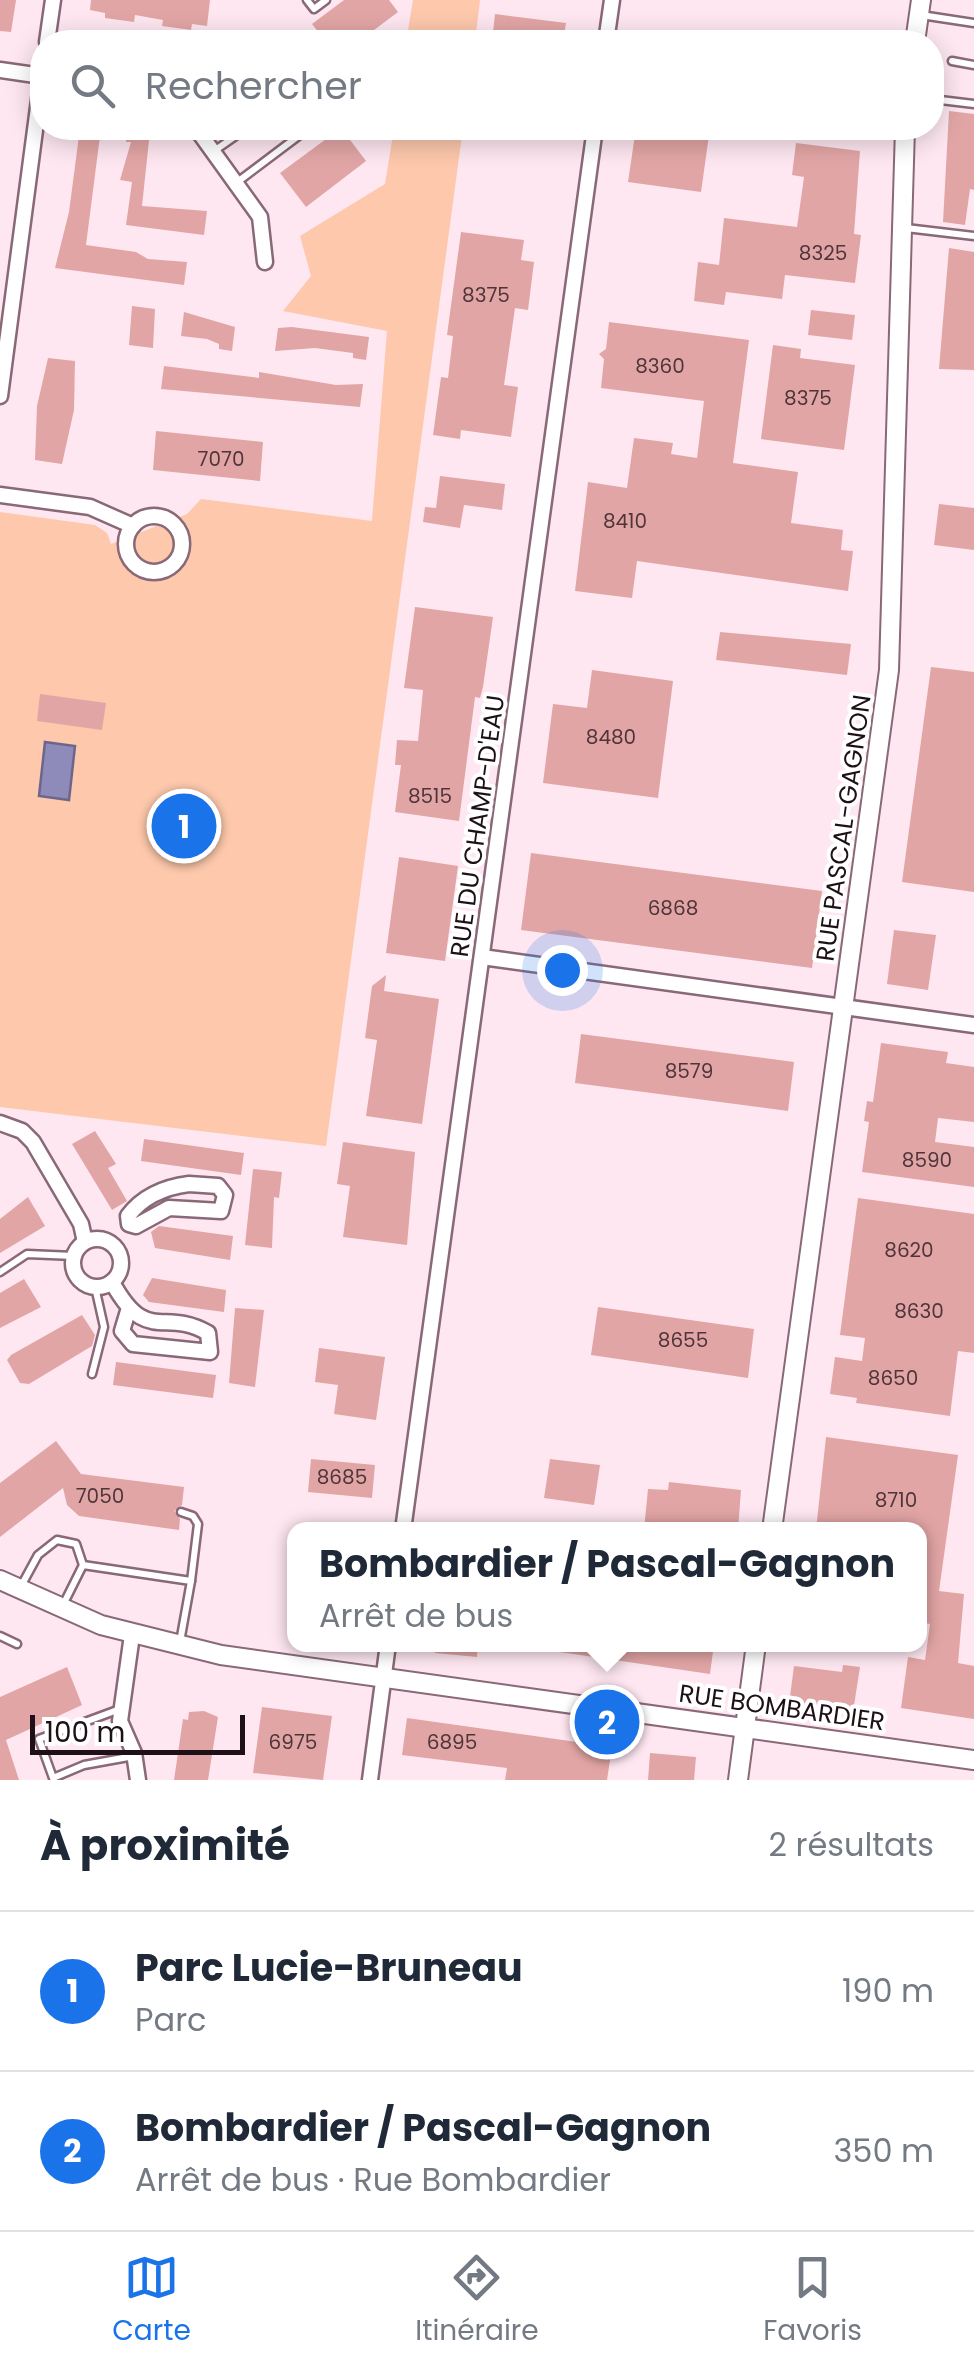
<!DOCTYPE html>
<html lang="fr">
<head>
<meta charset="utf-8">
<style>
  :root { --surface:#fff; --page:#f2f2f3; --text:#1f2937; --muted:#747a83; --line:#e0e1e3; --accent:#1a73e8 }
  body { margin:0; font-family:Poppins,sans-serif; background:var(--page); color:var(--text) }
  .scale { position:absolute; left:30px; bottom:25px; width:215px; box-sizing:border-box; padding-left:10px; border:5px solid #1d1016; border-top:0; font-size:28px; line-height:35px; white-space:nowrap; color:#1d1016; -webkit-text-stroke:8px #fff; paint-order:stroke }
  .you { position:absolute; left:562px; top:970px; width:35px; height:35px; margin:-25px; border:8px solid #fff; border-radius:50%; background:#1a73e8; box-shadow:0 0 0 15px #1a73e833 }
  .badge { display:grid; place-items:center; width:65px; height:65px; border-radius:50%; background:var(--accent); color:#fff; font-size:32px; font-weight:700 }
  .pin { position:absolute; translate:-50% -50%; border:5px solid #fff; box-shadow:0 2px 10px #0006 }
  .popup { position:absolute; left:287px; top:1522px; width:640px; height:130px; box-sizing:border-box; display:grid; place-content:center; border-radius:20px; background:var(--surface); filter:drop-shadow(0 2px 8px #0005); font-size:32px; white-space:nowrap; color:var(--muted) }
  .popup b { font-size:38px; color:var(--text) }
  .popup::after { content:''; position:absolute; left:50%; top:100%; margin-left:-20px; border:20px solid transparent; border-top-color:var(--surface) }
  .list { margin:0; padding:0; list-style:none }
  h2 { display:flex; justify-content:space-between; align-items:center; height:130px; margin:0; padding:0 40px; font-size:42px }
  h2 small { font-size:32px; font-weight:400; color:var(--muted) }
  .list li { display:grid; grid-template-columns:65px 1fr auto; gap:30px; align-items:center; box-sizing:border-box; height:160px; padding:0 40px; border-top:2px solid var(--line) }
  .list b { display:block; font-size:38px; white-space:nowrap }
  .list p { margin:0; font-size:32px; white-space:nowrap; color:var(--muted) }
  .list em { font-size:32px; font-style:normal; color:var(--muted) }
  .icon { flex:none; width:55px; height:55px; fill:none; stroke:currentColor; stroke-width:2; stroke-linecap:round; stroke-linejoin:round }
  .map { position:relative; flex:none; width:974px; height:1780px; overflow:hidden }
  .search { position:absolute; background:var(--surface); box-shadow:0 5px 25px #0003; left:30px; right:30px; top:30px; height:110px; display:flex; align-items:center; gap:25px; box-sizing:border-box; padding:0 35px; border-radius:40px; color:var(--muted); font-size:38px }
  .sheet { height:450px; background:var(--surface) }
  nav { display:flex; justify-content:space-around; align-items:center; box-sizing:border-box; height:140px; border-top:2px solid var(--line); background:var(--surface); font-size:28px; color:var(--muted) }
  nav a { display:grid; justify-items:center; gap:5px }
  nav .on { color:var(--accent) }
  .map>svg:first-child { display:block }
  .green { fill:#fdc8ac }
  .water { fill:#8e8bbb; stroke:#6c668a; stroke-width:2.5 }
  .building { fill:#e2a5a5 }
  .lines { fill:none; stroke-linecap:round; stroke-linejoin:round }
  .service-casing { stroke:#896878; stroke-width:11 }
  .minor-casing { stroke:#896878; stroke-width:19 }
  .tertiary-casing { stroke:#896878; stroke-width:22 }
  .service { stroke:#fff; stroke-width:6 }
  .minor { stroke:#fff; stroke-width:14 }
  .tertiary { stroke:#fff; stroke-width:18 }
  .labels { text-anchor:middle; stroke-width:8; stroke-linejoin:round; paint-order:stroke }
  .number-label { font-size:20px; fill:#4e353a }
  .street-label { font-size:25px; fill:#1d1016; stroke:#fff }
</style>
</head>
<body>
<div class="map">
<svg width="974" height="1780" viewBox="0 0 974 1780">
  <rect width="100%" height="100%" fill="#fee7f1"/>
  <g class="green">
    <polygon points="413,0 480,0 475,42 406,42"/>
    <polygon points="394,128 463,128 326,1146 0,1107 0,512 95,525 107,533 111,544 187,514 201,499 372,521 387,331 283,311 311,276 300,236 385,184"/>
  </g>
  <polygon class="water" points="45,742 75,746 69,800 39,796"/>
  <g class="building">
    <polygon points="0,0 16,0 11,32 0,31"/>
    <polygon points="91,0 210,0 207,26 192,24 191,30 162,26 163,20 135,15 134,22 105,18 105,13 90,10"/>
    <polygon points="344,0 389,0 398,12 358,42 326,42 312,24"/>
    <polygon points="495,14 566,23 563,42 492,42"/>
    <polygon points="647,30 690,35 689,42 645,42"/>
    <polygon points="949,111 974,114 974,190 970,189 965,225 943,222"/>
    <polygon points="80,128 101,128 86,245 136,252 148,259 187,262 184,285 55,268 69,212"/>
    <polygon points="127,128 150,131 142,206 207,211 204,235 126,225 132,182 120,180 131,142 126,142"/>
    <polygon points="341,128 366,161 306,207 280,173"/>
    <polygon points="636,128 710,128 701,192 628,182"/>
    <polygon points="796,143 860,151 854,234 861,235 855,283 785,275 782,299 726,292 724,305 694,301 698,262 719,265 724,218 797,227 804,177 792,175"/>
    <polygon points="461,232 524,240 521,260 534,262 528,310 515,308 504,385 518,387 511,437 461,430 460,439 433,435 441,377 448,378 453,336 447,335"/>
    <polygon points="949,248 974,252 974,370 939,369"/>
    <polygon points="132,306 155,309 153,348 129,345"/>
    <polygon points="811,310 855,315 852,340 808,335"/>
    <polygon points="184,312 235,327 232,351 219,349 219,344 207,339 181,336"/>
    <polygon points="609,322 749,340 733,463 798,472 791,523 843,530 841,550 853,551 848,591 637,561 632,598 575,591 588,482 627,488 634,438 673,443 671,454 697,458 704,401 601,388 604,359 599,354 606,349"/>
    <polygon points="292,327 369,337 366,360 353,358 353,353 315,348 275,351 278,328"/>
    <polygon points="773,345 801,349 800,358 855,365 844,450 761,439"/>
    <polygon points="48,358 75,361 74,410 62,464 35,460 37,406"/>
    <polygon points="164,366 259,378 259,372 336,385 363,384 360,407 161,389"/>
    <polygon points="156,431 263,442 260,481 153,470"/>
    <polygon points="440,476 505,484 502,510 464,505 460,528 423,522 425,507 436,508"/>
    <polygon points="939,504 974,508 974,550 934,545"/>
    <polygon points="415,607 493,617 483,687 480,698 475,697 459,821 395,812 401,765 395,765 397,740 418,741 423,690 404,688"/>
    <polygon points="720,632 851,644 847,675 716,660"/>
    <polygon points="931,667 974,672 974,892 902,882"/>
    <polygon points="592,670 673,681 658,798 543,783 553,704 587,708"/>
    <polygon points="40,694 106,703 102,730 37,721"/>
    <polygon points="531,853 822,891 812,968 521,930"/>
    <polygon points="399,857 458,866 445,961 386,953"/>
    <polygon points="894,930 936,935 928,990 887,984"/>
    <polygon points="386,975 384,991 439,999 422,1124 366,1116 377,1040 365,1038 372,986"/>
    <polygon points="581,1034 794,1062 788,1111 575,1083"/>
    <polygon points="881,1043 948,1052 946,1063 974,1067 974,1122 938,1118 935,1142 974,1147 974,1187 862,1172 869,1122 864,1121 867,1101 873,1102"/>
    <polygon points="95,1131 116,1164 108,1168 127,1201 112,1210 72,1144"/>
    <polygon points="144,1139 244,1153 241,1175 141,1161"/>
    <polygon points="343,1142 415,1152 407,1245 343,1237 350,1186 337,1184"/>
    <polygon points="253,1169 282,1172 279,1198 274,1197 272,1248 245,1245"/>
    <polygon points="28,1197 45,1226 0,1253 0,1219"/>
    <polygon points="858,1198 974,1214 974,1353 958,1351 950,1416 856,1403 857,1398 830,1394 835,1357 862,1361 865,1338 840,1335"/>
    <polygon points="159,1226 233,1236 230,1260 155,1248 151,1232"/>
    <polygon points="152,1278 226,1290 224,1312 149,1302 143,1295"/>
    <polygon points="24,1279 41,1307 0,1328 0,1293"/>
    <polygon points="598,1307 754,1329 748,1378 591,1355"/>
    <polygon points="235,1308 264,1310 255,1387 229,1383"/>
    <polygon points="82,1315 95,1335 92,1346 29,1384 20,1383 7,1360 11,1355"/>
    <polygon points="319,1348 385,1357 376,1420 334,1414 338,1385 315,1382"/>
    <polygon points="116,1362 216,1375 213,1398 113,1385"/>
    <polygon points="826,1437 958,1455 939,1591 964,1594 958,1663 974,1666 974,1719 901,1708 908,1657 925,1660 930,1624 920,1622 920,1530 816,1530"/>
    <polygon points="56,1441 81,1474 184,1487 182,1505 174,1511 180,1519 179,1530 79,1516 67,1505 63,1488 0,1537 0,1483"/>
    <polygon points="311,1459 375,1465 372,1498 308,1492"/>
    <polygon points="550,1459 600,1465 594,1505 544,1498"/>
    <polygon points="669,1482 741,1490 738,1530 644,1530 648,1489 668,1490"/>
    <polygon points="436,1644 478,1644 477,1657 435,1653"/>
    <polygon points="553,1644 714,1644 710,1674 553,1651"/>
    <polygon points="843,1665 860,1667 853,1712 789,1704 794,1666 842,1672"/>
    <polygon points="67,1667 82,1705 6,1740 19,1780 0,1780 0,1697"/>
    <polygon points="262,1707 332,1716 323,1780 253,1773"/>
    <polygon points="204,1711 218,1717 208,1780 174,1780 183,1719 188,1720 189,1712"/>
    <polygon points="407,1718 612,1747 607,1780 505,1780 507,1768 402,1755"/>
    <polygon points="650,1753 696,1757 694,1780 648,1780"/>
  </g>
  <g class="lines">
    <defs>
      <g id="service">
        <polyline points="307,0 314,9 326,0"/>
        <polyline points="921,15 974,23"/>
        <polyline points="952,61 974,65"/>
        <polyline points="932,99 974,104"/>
        <polyline points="214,151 247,128"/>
        <polyline points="236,183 309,128"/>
        <polyline points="906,228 974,236"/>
        <polyline points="0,1272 27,1254 74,1256"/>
        <polyline points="92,1374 104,1327 95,1287"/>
        <polyline points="181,1512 193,1516 198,1524 191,1581"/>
        <polyline points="20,1588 38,1555 57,1540 76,1544 83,1565"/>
        <polyline points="62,1607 83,1565 191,1581 180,1642"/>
        <polyline points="0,1636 17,1644"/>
        <polyline points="120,1709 39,1739 53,1778 84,1765 134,1756"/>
      </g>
      <g id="minor">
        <polyline points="47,42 53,0"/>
        <polyline points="606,42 612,0"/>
        <polyline points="0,70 42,76"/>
        <polyline points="196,128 260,217 265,262"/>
        <polyline points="0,396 42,77"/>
        <polyline points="0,495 90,507 133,526"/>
        <circle cx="154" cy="544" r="28"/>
        <polyline points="482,957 974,1025"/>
        <polyline points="0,1123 22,1131 33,1142 81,1224 85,1242"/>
        <path d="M189,1184l29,2 7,9 -4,16 -52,-3 -33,18 -7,-2 -1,-8c15,-20 37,-29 61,-32z"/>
        <circle cx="97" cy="1263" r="24"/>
        <path d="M112,1282c35,64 51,25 96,51l2,19 -77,-8 -11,-13 6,-20"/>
        <polyline points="403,1530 595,128"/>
        <polyline points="132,1635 120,1721 134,1753 138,1780"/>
        <polyline points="370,1780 388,1644"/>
      </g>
      <g id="tertiary">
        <polyline points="915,42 921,0"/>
        <polyline points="772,1530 889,670 905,128"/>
        <polyline points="0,1580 101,1625 221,1655 974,1760"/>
        <polyline points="738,1780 756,1644"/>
      </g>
    </defs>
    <use href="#service" class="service-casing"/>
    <use href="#minor" class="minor-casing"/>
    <use href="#tertiary" class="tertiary-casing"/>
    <use href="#service" class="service"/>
    <use href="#minor" class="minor"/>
    <use href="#tertiary" class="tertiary"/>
  </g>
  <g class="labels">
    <g class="number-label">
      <text x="823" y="260">8325</text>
      <text x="486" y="302">8375</text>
      <text x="660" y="373">8360</text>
      <text x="808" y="405">8375</text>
      <text x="221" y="466">7070</text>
      <text x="625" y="528">8410</text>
      <text x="611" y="744">8480</text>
      <text x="430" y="803">8515</text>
      <text x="673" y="915">6868</text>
      <text x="689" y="1078">8579</text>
      <text x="927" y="1167">8590</text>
      <text x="909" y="1257">8620</text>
      <text x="919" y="1318">8630</text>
      <text x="683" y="1347">8655</text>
      <text x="893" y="1385">8650</text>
      <text x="342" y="1484">8685</text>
      <text x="100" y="1503">7050</text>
      <text x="896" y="1507">8710</text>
      <text x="293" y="1749">6975</text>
      <text x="452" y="1749">6895</text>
    </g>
    <g class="street-label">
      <text transform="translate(477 826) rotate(-82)" y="9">RUE DU CHAMP-D'EAU</text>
      <text transform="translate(843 828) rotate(-82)" y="9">RUE PASCAL-GAGNON</text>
      <text transform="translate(782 1707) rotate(8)" y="9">RUE BOMBARDIER</text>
    </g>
  </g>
</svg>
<div class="scale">100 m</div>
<div class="you"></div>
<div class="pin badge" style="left:184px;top:826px">1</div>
<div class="pin badge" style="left:607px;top:1722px">2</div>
<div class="popup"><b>Bombardier / Pascal-Gagnon</b>Arrêt de bus</div>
<div class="search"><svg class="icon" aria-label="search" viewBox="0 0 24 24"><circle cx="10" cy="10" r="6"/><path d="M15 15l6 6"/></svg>Rechercher</div>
</div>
<section class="sheet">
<h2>À proximité<small>2 résultats</small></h2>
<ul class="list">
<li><span class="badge">1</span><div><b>Parc Lucie-Bruneau</b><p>Parc</p></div><em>190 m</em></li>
<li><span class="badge">2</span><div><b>Bombardier / Pascal-Gagnon</b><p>Arrêt de bus · Rue Bombardier</p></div><em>350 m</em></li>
</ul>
</section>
<nav>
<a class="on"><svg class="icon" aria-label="map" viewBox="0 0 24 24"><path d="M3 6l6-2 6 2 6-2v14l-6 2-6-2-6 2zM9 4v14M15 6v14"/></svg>Carte</a>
<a><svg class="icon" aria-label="directions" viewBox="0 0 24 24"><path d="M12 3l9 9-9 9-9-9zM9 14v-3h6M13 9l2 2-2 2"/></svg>Itinéraire</a>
<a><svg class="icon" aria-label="saved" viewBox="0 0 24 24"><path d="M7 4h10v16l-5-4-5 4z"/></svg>Favoris</a>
</nav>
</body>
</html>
